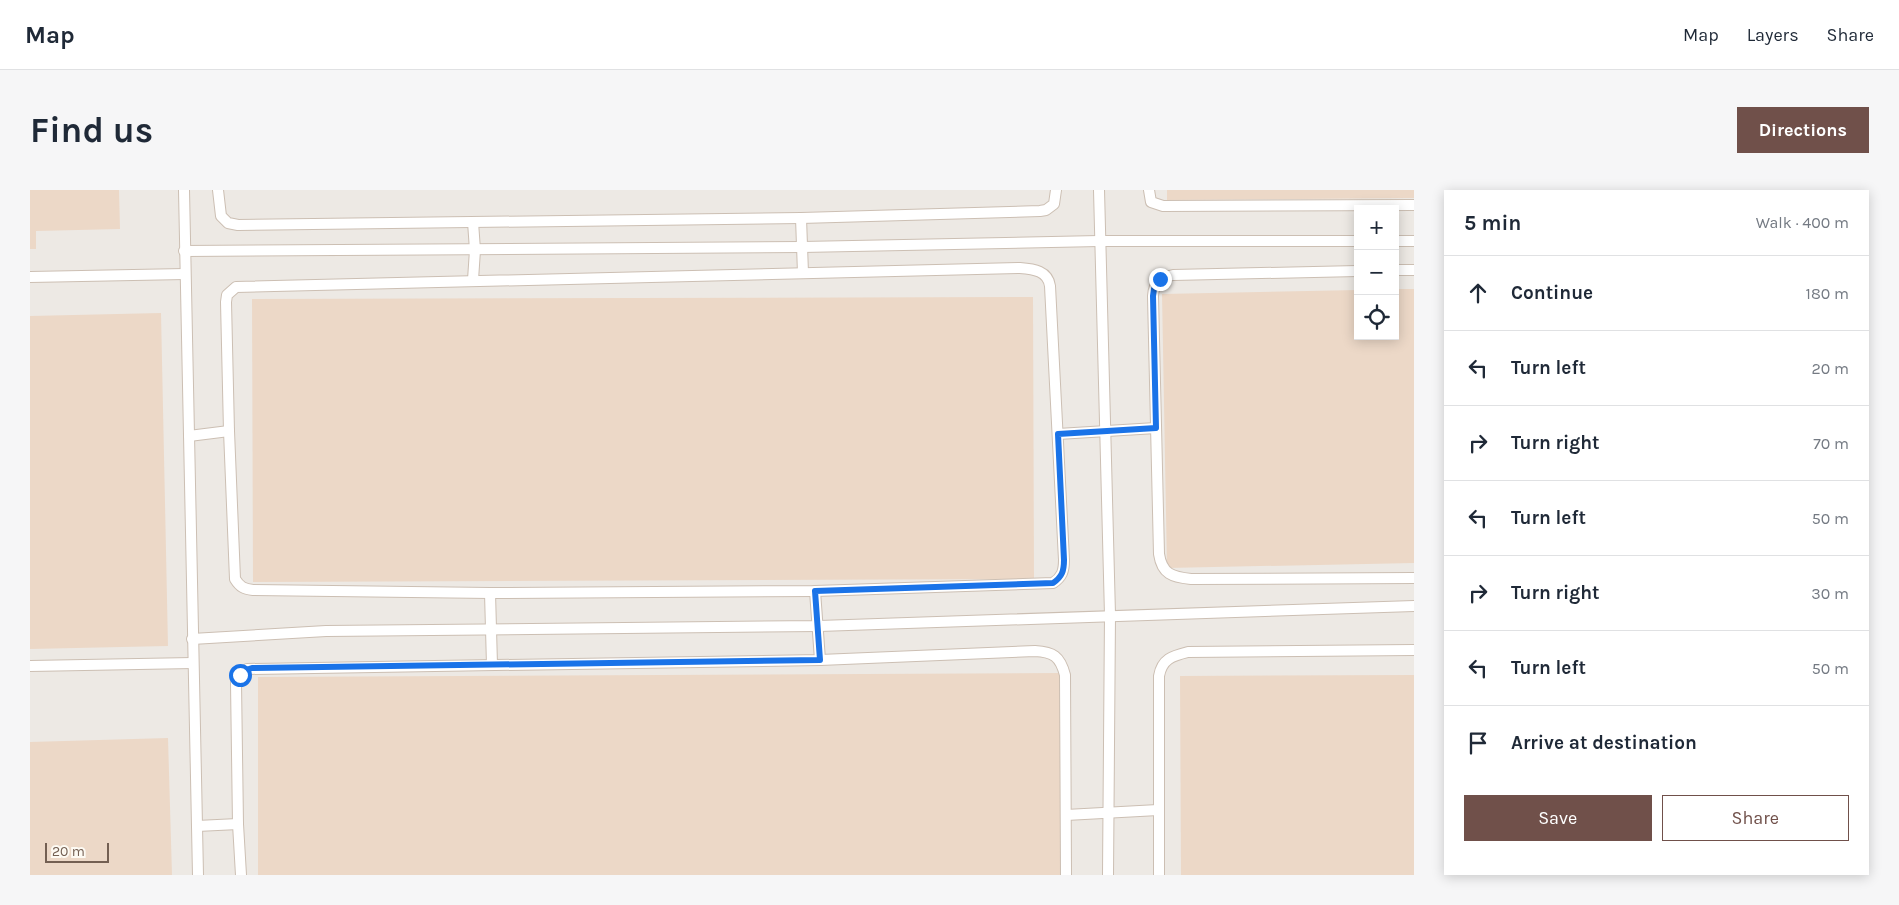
<!DOCTYPE html>
<html lang="en">
<head>
<meta charset="utf-8">
<style>
  :root { --surface:#fff; --page:#f6f6f7; --text:#1f2937; --muted:#747a83; --line:#e0e1e3; --accent:#70504a }
  body { margin:0; font-family:Karla,sans-serif; background:var(--page); color:var(--text) }
  .controls { position:absolute; right:15px; top:15px; display:grid; overflow:hidden; border-radius:0px; box-shadow:0 2px 12px #0003 }
  .controls button { width:45px; height:45px; display:grid; place-items:center; padding:0; border:0; border-bottom:1px solid var(--line); background:var(--surface); color:var(--text); font:25px sans-serif }
  .scale { position:absolute; left:15px; bottom:12px; width:64px; box-sizing:border-box; padding-left:5px; border:2px solid #735f52; border-top:0; font-size:14px; line-height:18px; white-space:nowrap; color:#735f52; -webkit-text-stroke:4px #fdfaf3; paint-order:stroke }
  .stop { position:absolute; width:15px; height:15px; margin:-11px; border:4px solid #1a73e8; border-radius:50%; background:#fff }
  .stop.end { background:#1a73e8; border-color:#fff; box-shadow:0 1px 5px #0008 }
  .list { margin:0; padding:0; list-style:none }
  h2 { display:flex; justify-content:space-between; align-items:center; height:65px; margin:0; padding:0 20px; font-size:21px }
  h2 small { font-size:16px; font-weight:400; color:var(--muted) }
  .list li { display:grid; grid-template-columns:32px 1fr auto; gap:15px; align-items:center; box-sizing:border-box; height:75px; padding:0 20px; border-top:1px solid var(--line) }
  .list b { display:block; font-size:19px; white-space:nowrap }
  .list em { font-size:16px; font-style:normal; color:var(--muted) }
  .actions { display:flex; gap:10px; padding:15px 20px }
  .actions a { flex:1; padding:11px 0; border:1px solid var(--accent); border-radius:0px; text-align:center; font-size:18px; color:var(--accent) }
  .actions .main { background:var(--accent); color:#fff }
  .icon { flex:none; width:28px; height:28px; fill:none; stroke:currentColor; stroke-width:2; stroke-linecap:round; stroke-linejoin:round }
  .map { position:relative; flex:none; width:1384px; height:685px; overflow:hidden; border-radius:0px }
  header { display:flex; align-items:center; gap:30px; box-sizing:border-box; height:70px; padding:0 25px; background:var(--surface); border-bottom:1px solid var(--line) }
  header strong { font-size:24px }
  nav { display:flex; gap:28px; margin-inline-start:auto; font-size:18px }
  .intro { display:flex; align-items:center; justify-content:space-between; box-sizing:border-box; height:120px; padding:0 30px }
  h1 { margin:0; font-size:35px }
  .button { padding:12px 22px; border-radius:0px; background:var(--accent); color:#fff; font-size:18px; font-weight:700 }
  main { display:flex; gap:30px; padding:0 30px }
  aside { flex:1; background:var(--surface); border-radius:0px; box-shadow:0 2px 12px #0003 }
  .map>svg:first-child { display:block }
  .industrial { fill:#ede9e4; fill-rule:evenodd }
  .building { fill:#ecd8c7 }
  .lines { fill:none; stroke-linecap:round; stroke-linejoin:round }
  .lane-casing { stroke:#ccbfb3; stroke-width:12 }
  .lane { stroke:#fff; stroke-width:10 }
  .route { stroke:#1a73e8; stroke-width:6 }
</style>
</head>
<body>
<header>
<strong>Map</strong>
<nav><a>Map</a><a>Layers</a><a>Share</a></nav>
</header>
<div class="intro"><h1>Find us</h1><a class="button">Directions</a></div>
<main>
<div class="map">
<svg width="1384" height="685" viewBox="0 0 1384 685">
  <rect width="100%" height="100%" fill="#faf6ec"/>
  <path class="industrial" d="M0,0h1384v685h-1384zM1328,19h37v127h-37z"/>
  <g class="building">
    <polygon points="0,0 89,0 90,39 6,41 6,59 0,59"/>
    <polygon points="1137,0 1384,0 1384,8 1137,10"/>
    <polygon points="1365,99 1384,99 1384,373 1137,378 1132,104 1328,100 1328,146 1365,146"/>
    <polygon points="1003,107 1004,389 223,392 222,109"/>
    <polygon points="131,123 138,456 0,459 0,126"/>
    <polygon points="1030,483 1030,685 228,685 228,487"/>
    <polygon points="1384,485 1384,685 1151,685 1150,486"/>
    <polygon points="138,548 142,685 0,685 0,552"/>
  </g>
  <g class="lines">
    <defs>
      <g id="lane">
        <polyline points="154,0 168,685"/>
        <polyline points="188,0 191,26 198,33 208,35 771,28 1010,21 1016,20 1024,14 1026,0"/>
        <polyline points="1069,0 1080,425 1078,685"/>
        <polyline points="1119,0 1121,12 1133,16 1384,15"/>
        <polyline points="771,28 773,83"/>
        <polyline points="443,32 445,60 443,90"/>
        <polyline points="1365,51 1384,51"/>
        <polyline points="154,61 772,57 1069,51 1328,51"/>
        <path d="M990,78c14,1 28,3 30,18l14,274c0,11 -2,17 -11,23l-238,8 -325,2 -237,-3c-9,-1 -13,-3 -18,-11l-6,-148 -3,-129 1,-7 9,-8z"/>
        <polyline points="1365,80 1384,80"/>
        <path d="M1328,81l-185,4c-13,3 -19,7 -20,21l6,258c3,20 13,23 32,25l223,-1"/>
        <polyline points="0,87 155,84"/>
        <polyline points="1028,244 1126,238"/>
        <polyline points="159,246 199,241"/>
        <polyline points="785,401 790,470"/>
        <polyline points="460,403 462,475"/>
        <polyline points="162,449 296,441 789,436 1384,416"/>
        <polyline points="0,476 163,473"/>
        <polyline points="1036,625 1128,620"/>
        <polyline points="167,636 208,634"/>
        <path d="M211,685l-3,-51 -2,-141 4,-8 7,-6 573,-9 215,-9c18,1 25,5 30,24l1,200"/>
        <path d="M1129,685v-199c3,-17 13,-20 29,-24l226,-2"/>
      </g>
    </defs>
    <use href="#lane" class="lane-casing"/>
    <use href="#lane" class="lane"/>
  </g>
  <g class="lines">
    <path class="route" d="M210,485l3,-4 9,-3 568,-8 -5,-69 238,-8c9,-6 11,-12 11,-23l-6,-126 98,-6 -3,-132 1,-7 6,-10"/>
  </g>
</svg>
<div class="controls">
<button>+</button>
<button>−</button>
<button><svg class="icon" aria-label="locate" viewBox="0 0 24 24"><circle cx="12" cy="12" r="6"/><path d="M12 2v4M12 18v4M2 12h4M18 12h4"/></svg></button>
</div>
<div class="scale">20 m</div>
<div class="stop" style="left:210px;top:485px"></div>
<div class="stop end" style="left:1130px;top:89px"></div>
</div>
<aside>
<h2>5 min<small>Walk · 400 m</small></h2>
<ul class="list">
<li><svg class="icon" aria-label="ahead" viewBox="0 0 24 24"><path d="M12 20V5M6 11l6-6 6 6"/></svg><div><b>Continue</b></div><em>180 m</em></li>
<li><svg class="icon" aria-label="left" viewBox="0 0 24 24"><path d="M17 20v-9H6M10 6l-5 5 5 5"/></svg><div><b>Turn left</b></div><em>20 m</em></li>
<li><svg class="icon" aria-label="right" viewBox="0 0 24 24"><path d="M7 20v-9h11M14 6l5 5-5 5"/></svg><div><b>Turn right</b></div><em>70 m</em></li>
<li><svg class="icon" aria-label="left" viewBox="0 0 24 24"><path d="M17 20v-9H6M10 6l-5 5 5 5"/></svg><div><b>Turn left</b></div><em>50 m</em></li>
<li><svg class="icon" aria-label="right" viewBox="0 0 24 24"><path d="M7 20v-9h11M14 6l5 5-5 5"/></svg><div><b>Turn right</b></div><em>30 m</em></li>
<li><svg class="icon" aria-label="left" viewBox="0 0 24 24"><path d="M17 20v-9H6M10 6l-5 5 5 5"/></svg><div><b>Turn left</b></div><em>50 m</em></li>
<li><svg class="icon" aria-label="arrive" viewBox="0 0 24 24"><path d="M6 21V4h12l-3 4 3 4H6"/></svg><div><b>Arrive at destination</b></div></li>
</ul>
<div class="actions"><a class="main">Save</a><a>Share</a></div>
</aside>
</main>
</body>
</html>
